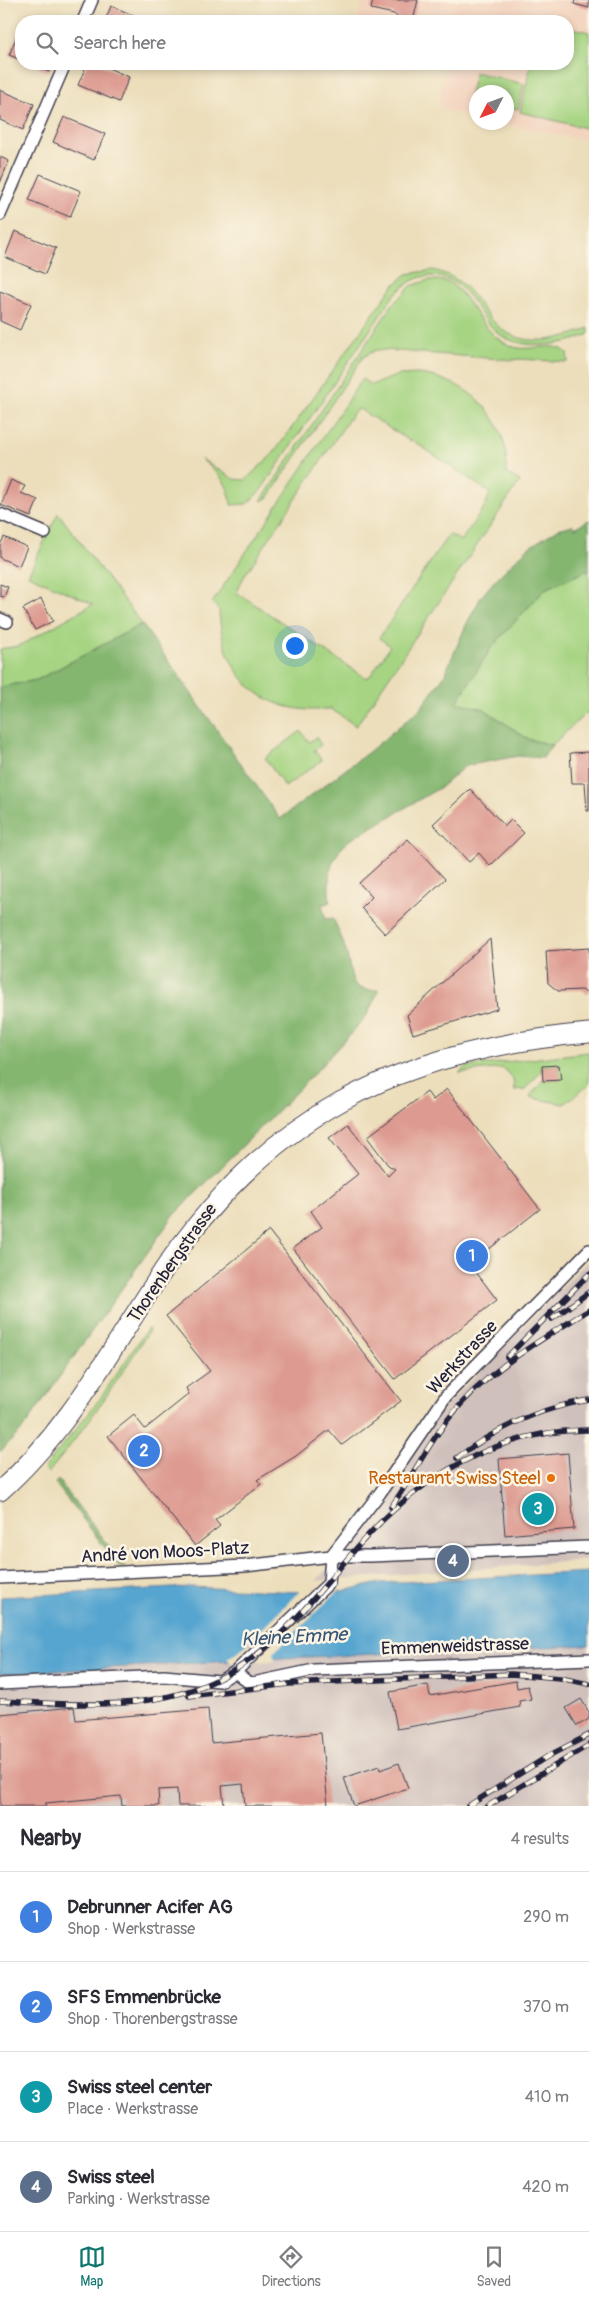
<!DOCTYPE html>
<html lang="en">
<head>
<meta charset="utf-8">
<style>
  :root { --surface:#fff; --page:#f7f7f7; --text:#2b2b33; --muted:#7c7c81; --line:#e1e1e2; --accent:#0f766e }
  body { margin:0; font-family:Pangolin,sans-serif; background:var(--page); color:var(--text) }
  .compass { position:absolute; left:469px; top:85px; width:45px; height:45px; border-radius:50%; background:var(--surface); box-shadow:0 2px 8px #0003; rotate:228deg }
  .you { position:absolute; left:294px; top:645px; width:18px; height:18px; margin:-12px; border:4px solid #fff; border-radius:50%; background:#1a73e8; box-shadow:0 0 0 8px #1a73e833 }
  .badge { display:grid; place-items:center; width:32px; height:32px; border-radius:50%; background:var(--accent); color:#fff; font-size:16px; font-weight:700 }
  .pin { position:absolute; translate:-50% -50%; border:2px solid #fff; box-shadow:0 1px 5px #0006 }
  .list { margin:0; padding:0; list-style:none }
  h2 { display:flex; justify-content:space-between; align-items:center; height:65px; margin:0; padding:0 20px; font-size:21px }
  h2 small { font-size:16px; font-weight:400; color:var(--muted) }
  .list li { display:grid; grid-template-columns:32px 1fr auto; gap:15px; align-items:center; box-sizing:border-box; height:90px; padding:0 20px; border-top:1px solid var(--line) }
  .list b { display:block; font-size:19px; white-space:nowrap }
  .list p { margin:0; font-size:16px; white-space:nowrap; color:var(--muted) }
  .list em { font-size:16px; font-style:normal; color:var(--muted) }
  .icon { flex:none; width:28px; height:28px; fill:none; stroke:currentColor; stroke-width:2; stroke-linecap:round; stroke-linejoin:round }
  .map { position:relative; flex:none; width:589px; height:1806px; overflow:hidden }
  .search { position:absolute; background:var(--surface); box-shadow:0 2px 8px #0003; left:15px; right:15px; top:15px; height:55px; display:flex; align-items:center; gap:12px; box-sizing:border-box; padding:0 18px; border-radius:20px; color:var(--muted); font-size:19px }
  .sheet { height:425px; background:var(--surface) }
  nav { display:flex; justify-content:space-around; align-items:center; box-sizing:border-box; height:70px; border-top:1px solid var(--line); background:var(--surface); font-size:14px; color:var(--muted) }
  nav a { display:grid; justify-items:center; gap:2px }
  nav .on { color:var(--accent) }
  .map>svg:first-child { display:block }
  .built { fill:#f3d4bf }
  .industrial { fill:#cfc0bb }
  .green { fill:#a6d482; stroke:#647b5e; fill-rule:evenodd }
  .forest { fill:#84b670; stroke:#536c56 }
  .water { fill:#57a5d0; stroke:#3c6486 }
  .pier { fill:#ecdebb }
  .building { fill:#dd9a90 }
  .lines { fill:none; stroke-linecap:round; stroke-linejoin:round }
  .minor-casing { stroke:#403e4e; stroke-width:14 }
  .primary-casing { stroke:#403e4e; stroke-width:21 }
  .minor { stroke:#fff; stroke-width:11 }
  .primary { stroke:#fff; stroke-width:19 }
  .rail-casing { stroke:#22223b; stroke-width:5.5 }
  .rail { stroke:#fcf5e5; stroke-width:4; stroke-dasharray:11; stroke-linecap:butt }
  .food-dot { fill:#e8710a; stroke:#fcf5e5; stroke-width:2 }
  .labels { text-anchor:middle; stroke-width:5; stroke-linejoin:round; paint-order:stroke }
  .street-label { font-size:18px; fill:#22223b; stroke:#fcf5e5 }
  .food-label { font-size:18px; fill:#c56008; stroke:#fcf5e5; text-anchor:end }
  .water-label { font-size:19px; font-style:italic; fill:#375677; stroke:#fcf5e5 }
</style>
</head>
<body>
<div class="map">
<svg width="589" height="1806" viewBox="0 0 589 1806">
  <rect width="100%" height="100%" fill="#fcf5e5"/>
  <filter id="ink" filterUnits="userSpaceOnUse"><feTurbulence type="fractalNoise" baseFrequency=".02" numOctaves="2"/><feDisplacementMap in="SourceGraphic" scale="10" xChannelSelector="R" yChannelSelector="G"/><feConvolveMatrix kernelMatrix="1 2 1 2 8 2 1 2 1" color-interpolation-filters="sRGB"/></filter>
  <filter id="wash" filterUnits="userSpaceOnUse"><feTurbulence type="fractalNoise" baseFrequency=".0096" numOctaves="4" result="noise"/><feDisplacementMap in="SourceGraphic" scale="20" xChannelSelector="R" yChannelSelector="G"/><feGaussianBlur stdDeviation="1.12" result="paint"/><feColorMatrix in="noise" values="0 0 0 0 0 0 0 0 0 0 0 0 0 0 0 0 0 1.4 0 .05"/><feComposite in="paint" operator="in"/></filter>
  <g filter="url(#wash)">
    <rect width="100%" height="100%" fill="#ecdebb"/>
    <polygon class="built" points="363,0 589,0 589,141 497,123 506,122 506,92 476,92 476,118 443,110 439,102 446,64 568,64 568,21 357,21"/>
    <g class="industrial">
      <polygon points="589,1260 589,1560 316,1581 379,1509 429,1423"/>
      <polygon points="589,1645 588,1806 0,1806 0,1674 283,1658"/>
    </g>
    <g class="green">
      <polygon points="568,27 589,32 589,129 520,112 531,64 568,64"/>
      <polygon points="475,72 524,84 518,109 507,107 506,92 476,92 476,99 469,98"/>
      <path d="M433,270c40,10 39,32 65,56 25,23 63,14 91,2v6c-24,12 -69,17 -91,-1 -24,-20 -28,-53 -64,-57 -17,-1 -27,7 -40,19l-133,195 -14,14 -16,1c-1,-22 -14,-33 -30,-46l33,20 11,1 28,-26 120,-168 14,-12z"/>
      <path d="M429,280c5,0 11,0 16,1 24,7 35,56 69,66 16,5 41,-7 53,6l1,9 -49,-3 -6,1 -128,-10h-9l-13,7 -95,141 -7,3 131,-196 19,-19z"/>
      <path d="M419,374c51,6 92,45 87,99l14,8 -164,245 -25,-17c-68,8 -109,-33 -112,-99l-7,-7 150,-224 9,6 28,-10zM359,409l51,32 2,-1 78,53 -5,13 -24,35 -12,-7 -70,104 11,8 -19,29 -5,3 -130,-86 9,-17 108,-162z"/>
      <polygon points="58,513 142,624 37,680 0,687 0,649 19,646 93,604 28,575"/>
      <polygon points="589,570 589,713 585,714 552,745 528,739 484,709 457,702 491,648 545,589"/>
      <polygon points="301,731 309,742 316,737 321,745 314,750 322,760 285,787 265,758"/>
      <polygon points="589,1052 589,1085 564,1104 533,1098 530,1096 543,1081 560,1080 559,1065 542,1066 541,1072 525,1089 514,1090 513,1078 503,1068 459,1073 466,1067"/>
      <path d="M148,1328l1,3c-31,49 -63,97 -101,142l-4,-4 55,-69z"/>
    </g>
    <g class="forest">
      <path d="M589,520v50l-44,19 -54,59 -34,54 27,7 44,30 24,6 -9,13 -25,-2 -53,10 -24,21 -93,54c-19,19 -21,35 -18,61l-8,3 4,14 7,-1c5,12 11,24 14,37 6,22 1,37 32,35l-13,27 -58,63 -134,135 -152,215 -22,22v-765l37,-7 105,-56 138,195 90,-68 50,-42 24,-33 23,-53 14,-26 15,-18 32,-31 30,-19 15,-4 2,3z"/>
      <polygon points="58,1480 125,1567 120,1567 55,1483"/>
    </g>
    <polygon class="water" points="589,1572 589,1645 283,1658 0,1674 1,1597 191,1587 299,1592 342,1591 380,1583"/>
    <polygon class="pier" points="340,1589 273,1653 275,1661 231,1663 227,1658 239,1652 301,1590"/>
    <g id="blocks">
      <g class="building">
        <polygon points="373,0 418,0 413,21 402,21 394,14 371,9"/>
        <polygon points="575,0 589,0 589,8 574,4"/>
        <polygon points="111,6 138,17 147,21 105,21"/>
        <polygon points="20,29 21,30 21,60 9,55"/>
        <polygon points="30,64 53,64 49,72"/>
        <polygon points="87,64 99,64 129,77 119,102 78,85"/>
        <polygon points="0,90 34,104 23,130 0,120"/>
        <polygon points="64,117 105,134 94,160 53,142"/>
        <polygon points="0,157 9,161 0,183"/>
        <polygon points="40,174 81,191 70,217 29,200"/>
        <polygon points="15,231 56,248 45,274 5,257"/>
        <polygon points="0,291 31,304 20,330 0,321"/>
        <polygon points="11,480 25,486 21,493 38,500 31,517 1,505"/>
        <polygon points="4,537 27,547 19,566 0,558 0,545"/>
        <polygon points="0,584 8,587 4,597 0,596"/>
        <polygon points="41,599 53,621 35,630 23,609"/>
        <polygon points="589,752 589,811 587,811 585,783 572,783 570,753"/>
        <polygon points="470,789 505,826 511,820 524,833 490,866 479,853 469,862 433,824"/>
        <polygon points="408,839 445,879 385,934 361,908 372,897 359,883"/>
        <polygon points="490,939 497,1009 413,1034 407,1015"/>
        <polygon points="589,948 589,995 582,990 558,991 548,983 546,951"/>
        <polygon points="559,1065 561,1080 543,1081 542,1066"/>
        <polygon points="447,1089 540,1209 470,1264 497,1300 395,1379 293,1248 322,1227 311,1211 358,1174 329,1138 348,1124 388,1176 395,1169 388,1165 367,1137 427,1092 433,1100"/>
        <polygon points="269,1231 401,1401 342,1445 329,1430 296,1456 257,1480 261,1484 215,1520 220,1526 195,1546 108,1436 134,1415 145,1429 189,1394 186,1388 210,1371 166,1316"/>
        <polygon points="568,1453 574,1529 505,1535 499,1459"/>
        <polygon points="516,1681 517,1688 528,1686 531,1699 519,1701 520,1707 397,1729 390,1692 428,1685 430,1696"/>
        <polygon points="581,1699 589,1712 589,1719 577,1726 566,1708"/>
        <polygon points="74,1707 76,1720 208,1709 211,1743 321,1733 328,1806 245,1806 243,1784 222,1786 224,1806 178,1806 177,1789 158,1790 159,1806 122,1806 121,1796 45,1803 46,1806 0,1806 0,1714"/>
        <polygon points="399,1763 408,1788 354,1806 344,1778 379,1766 380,1770"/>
      </g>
    </g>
  </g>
  <g filter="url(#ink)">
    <use href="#blocks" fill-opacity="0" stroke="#403e4e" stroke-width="1"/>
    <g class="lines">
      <defs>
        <g id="minor">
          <polyline points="83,21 92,0"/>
          <polyline points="0,215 65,64"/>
          <polyline points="0,514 45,533"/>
          <polyline points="0,619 7,622"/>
          <polyline points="331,1556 380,1493 446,1396 589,1250"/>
          <polyline points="0,1578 245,1566 331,1556 371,1556 589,1547"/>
          <polyline points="235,1672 329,1583 331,1556"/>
          <polyline points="0,1684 164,1676 220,1681 235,1672 248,1682 253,1683 314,1670 589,1659"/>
        </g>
        <path id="primary" d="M0,1491c67,-59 108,-137 157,-211 107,-164 240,-230 432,-247"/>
      </defs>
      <use href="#minor" class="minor-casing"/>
      <use href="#primary" class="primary-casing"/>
      <use href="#minor" class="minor"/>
      <use href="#primary" class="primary"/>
      <defs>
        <g id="rail">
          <polyline points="552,1319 589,1292"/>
          <polyline points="507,1357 589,1274"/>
          <path d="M457,1458c39,-30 83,-50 132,-58"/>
          <path d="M391,1507c21,-29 36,-62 59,-90 37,-47 89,-76 139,-107"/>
          <polyline points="189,1696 289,1684 511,1674 560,1678 589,1684"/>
          <path d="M0,1701c70,3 146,11 212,-19 63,-28 104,-88 148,-138 58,-66 139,-115 229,-114"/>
          <polyline points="468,1806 550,1755 589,1735"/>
          <polyline points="488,1806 589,1745"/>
        </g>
      </defs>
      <use href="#rail" class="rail-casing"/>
      <use href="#rail" class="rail"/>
    </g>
  </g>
  <circle class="food-dot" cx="551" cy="1478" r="5"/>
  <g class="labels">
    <g class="street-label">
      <text transform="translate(172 1263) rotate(-55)" y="6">Thorenbergstrasse</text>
      <text transform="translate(462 1357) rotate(-47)" y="6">Werkstrasse</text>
      <text transform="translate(165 1552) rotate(-3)" y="6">André von Moos-Platz</text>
      <text transform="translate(455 1646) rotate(-2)" y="6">Emmenweidstrasse</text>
    </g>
    <g class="food-label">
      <text x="541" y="1484">Restaurant Swiss Steel</text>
    </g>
    <g class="water-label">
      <text transform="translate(294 1636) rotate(-3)" y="7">Kleine Emme</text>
    </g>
  </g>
</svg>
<svg class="compass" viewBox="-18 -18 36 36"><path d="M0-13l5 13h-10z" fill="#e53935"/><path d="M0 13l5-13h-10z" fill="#7c7c81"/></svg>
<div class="you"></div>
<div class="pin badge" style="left:472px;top:1256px;background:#3f7fe0">1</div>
<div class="pin badge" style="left:144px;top:1451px;background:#3f7fe0">2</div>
<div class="pin badge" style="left:538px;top:1509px;background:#0f9aa8">3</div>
<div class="pin badge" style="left:453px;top:1561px;background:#5c6f8a">4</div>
<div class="search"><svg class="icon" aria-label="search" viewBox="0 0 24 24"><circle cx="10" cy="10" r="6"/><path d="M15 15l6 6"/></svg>Search here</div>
</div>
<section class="sheet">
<h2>Nearby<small>4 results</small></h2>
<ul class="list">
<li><span class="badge" style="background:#3f7fe0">1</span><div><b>Debrunner Acifer AG</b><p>Shop · Werkstrasse</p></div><em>290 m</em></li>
<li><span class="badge" style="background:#3f7fe0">2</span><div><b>SFS Emmenbrücke</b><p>Shop · Thorenbergstrasse</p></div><em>370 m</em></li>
<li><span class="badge" style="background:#0f9aa8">3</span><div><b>Swiss steel center</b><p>Place · Werkstrasse</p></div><em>410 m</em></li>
<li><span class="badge" style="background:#5c6f8a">4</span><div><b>Swiss steel</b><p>Parking · Werkstrasse</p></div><em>420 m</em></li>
</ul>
</section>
<nav>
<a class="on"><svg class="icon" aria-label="map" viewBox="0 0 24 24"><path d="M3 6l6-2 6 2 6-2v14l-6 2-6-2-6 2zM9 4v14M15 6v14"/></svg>Map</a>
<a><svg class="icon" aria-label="directions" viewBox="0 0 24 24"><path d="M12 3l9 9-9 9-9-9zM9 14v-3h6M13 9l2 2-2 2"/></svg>Directions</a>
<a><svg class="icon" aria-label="saved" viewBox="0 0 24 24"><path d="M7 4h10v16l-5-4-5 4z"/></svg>Saved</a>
</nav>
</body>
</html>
